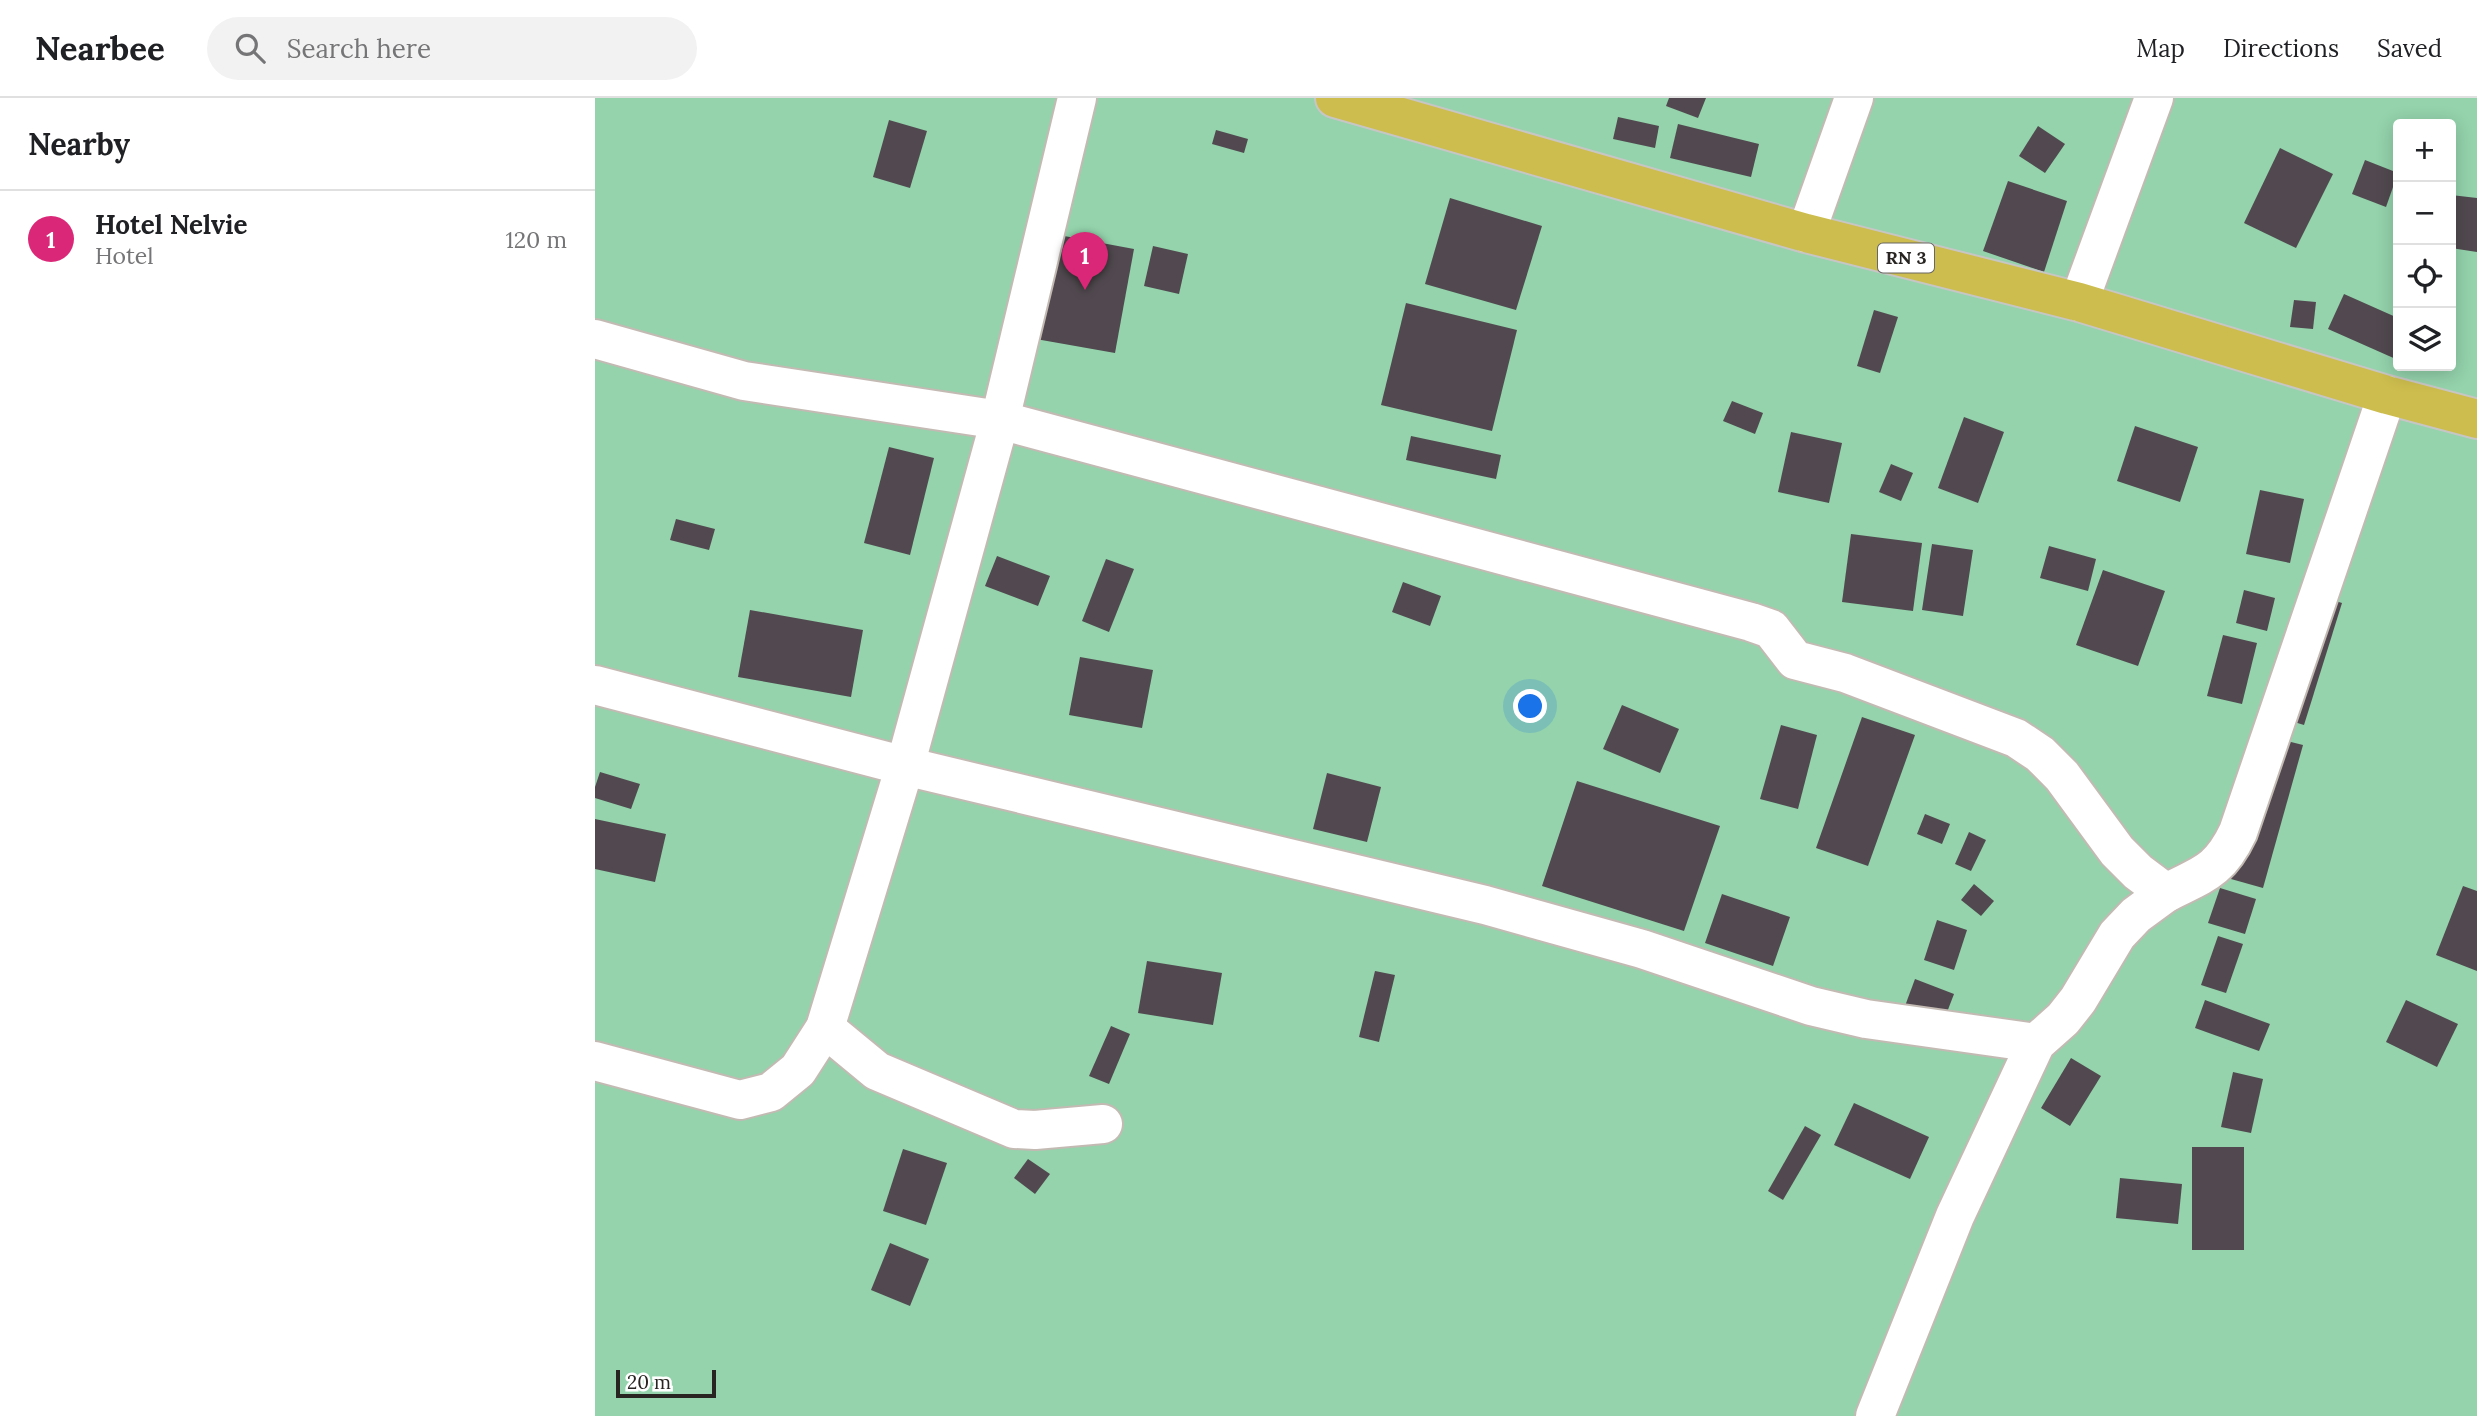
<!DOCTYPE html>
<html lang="en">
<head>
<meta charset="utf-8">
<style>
  :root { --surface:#fff; --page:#f2f2f2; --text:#202124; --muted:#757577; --line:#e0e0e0; --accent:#db2777 }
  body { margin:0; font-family:Lora,serif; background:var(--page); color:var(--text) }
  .controls { position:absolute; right:21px; top:21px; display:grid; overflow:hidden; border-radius:7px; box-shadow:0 4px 18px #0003 }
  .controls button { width:63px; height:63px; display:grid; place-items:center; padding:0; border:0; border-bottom:2px solid var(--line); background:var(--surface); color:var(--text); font:35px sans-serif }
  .scale { position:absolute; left:21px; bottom:18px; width:100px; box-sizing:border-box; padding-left:7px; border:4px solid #272421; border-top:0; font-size:19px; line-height:24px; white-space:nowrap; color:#272421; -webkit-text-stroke:5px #fff; paint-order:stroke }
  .you { position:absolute; left:936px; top:609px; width:24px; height:24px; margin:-18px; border:5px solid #fff; border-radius:50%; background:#1a73e8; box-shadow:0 0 0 10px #1a73e833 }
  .badge { display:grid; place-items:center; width:46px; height:46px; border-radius:50%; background:var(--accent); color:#fff; font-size:23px; font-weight:700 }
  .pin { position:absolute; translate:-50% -58px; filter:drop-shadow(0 2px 4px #0008) }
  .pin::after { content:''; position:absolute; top:37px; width:24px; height:21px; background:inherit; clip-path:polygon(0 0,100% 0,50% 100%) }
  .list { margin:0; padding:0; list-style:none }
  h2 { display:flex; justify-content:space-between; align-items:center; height:91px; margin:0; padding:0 28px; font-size:30px }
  h2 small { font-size:23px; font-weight:400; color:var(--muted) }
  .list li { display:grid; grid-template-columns:46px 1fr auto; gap:21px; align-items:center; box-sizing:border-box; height:98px; padding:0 28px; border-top:2px solid var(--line) }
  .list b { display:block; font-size:26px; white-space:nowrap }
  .list p { margin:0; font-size:23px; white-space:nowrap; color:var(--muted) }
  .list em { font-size:23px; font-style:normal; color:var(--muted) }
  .icon { flex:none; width:38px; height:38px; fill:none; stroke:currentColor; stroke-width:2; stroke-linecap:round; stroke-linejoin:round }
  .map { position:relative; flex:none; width:1882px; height:1318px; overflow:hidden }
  header { display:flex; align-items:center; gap:42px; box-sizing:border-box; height:98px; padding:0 35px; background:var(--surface); border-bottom:2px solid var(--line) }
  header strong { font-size:33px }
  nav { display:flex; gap:38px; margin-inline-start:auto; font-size:24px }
  .search { width:490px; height:63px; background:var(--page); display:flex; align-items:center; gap:18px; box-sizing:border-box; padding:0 24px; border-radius:38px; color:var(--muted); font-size:26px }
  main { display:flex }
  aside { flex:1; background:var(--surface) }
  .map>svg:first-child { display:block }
  .green { fill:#94d3ac; fill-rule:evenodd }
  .building { fill:#51494f }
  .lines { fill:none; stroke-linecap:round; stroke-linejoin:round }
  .minor-casing { stroke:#c3bab3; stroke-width:42 }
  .highway-casing { stroke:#c7c6c5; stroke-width:42 }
  .minor { stroke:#fff; stroke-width:38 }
  .highway { stroke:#cdbd4e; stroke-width:38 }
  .labels { text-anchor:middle; stroke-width:7; stroke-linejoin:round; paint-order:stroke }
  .shield { fill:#fff; stroke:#686664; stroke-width:2 }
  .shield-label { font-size:18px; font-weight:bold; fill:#272421 }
</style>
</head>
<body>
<header>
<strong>Nearbee</strong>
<div class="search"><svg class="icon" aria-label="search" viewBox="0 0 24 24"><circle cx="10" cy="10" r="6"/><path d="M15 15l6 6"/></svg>Search here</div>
<nav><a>Map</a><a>Directions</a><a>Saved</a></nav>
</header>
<main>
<aside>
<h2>Nearby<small></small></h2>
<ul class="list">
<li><span class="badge">1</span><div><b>Hotel Nelvie</b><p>Hotel</p></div><em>120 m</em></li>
</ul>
</aside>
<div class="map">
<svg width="1882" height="1318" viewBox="0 0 1882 1318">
  <rect width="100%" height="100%" fill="#eee5de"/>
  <path class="green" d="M0,0h1882v1318h-1882zM1803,26h53v242h-53z"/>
  <g class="building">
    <polygon points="1074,0 1111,0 1103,20 1071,8"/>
    <polygon points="1023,19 1064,28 1060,50 1018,41"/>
    <polygon points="294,22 332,33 315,90 278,79"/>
    <polygon points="1083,26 1164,46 1156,79 1075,60"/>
    <polygon points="1443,28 1470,46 1450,75 1424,58"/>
    <polygon points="621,32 653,41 649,55 617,46"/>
    <polygon points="1685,50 1738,76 1701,150 1649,125"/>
    <polygon points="1770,62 1803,75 1791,109 1757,96"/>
    <polygon points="1413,83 1472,103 1449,174 1388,153"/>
    <polygon points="1856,97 1882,100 1882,154 1856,150"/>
    <polygon points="855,100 947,128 921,212 830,186"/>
    <polygon points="437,132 539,151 520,255 418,237"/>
    <polygon points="558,148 593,156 584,196 549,188"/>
    <polygon points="1749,196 1803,220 1803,262 1733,231"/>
    <polygon points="1699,202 1721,204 1718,231 1695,229"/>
    <polygon points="811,205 922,232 897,333 786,307"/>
    <polygon points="1279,212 1303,219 1285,275 1262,268"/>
    <polygon points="1137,303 1168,315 1160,336 1128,323"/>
    <polygon points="1369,319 1409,334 1383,405 1343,390"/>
    <polygon points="1540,328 1603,349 1585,404 1522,383"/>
    <polygon points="1196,334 1247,345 1234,405 1183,394"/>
    <polygon points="816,338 906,357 901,381 811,362"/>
    <polygon points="294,349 339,360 315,457 269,445"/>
    <polygon points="1296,366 1318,375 1306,403 1284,394"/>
    <polygon points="1665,392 1709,401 1695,465 1651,456"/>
    <polygon points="81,421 120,431 114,452 75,442"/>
    <polygon points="1256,436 1327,445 1318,513 1247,504"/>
    <polygon points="1337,446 1378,452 1368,518 1327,512"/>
    <polygon points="1454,448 1501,461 1493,493 1445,480"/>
    <polygon points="402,458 455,478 443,508 390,488"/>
    <polygon points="511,461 539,471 514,534 487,523"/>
    <polygon points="1508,472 1570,493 1543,568 1481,547"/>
    <polygon points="808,484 846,498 835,528 797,514"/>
    <polygon points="1649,492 1680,500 1672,533 1641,525"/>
    <polygon points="1715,495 1747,505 1709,627 1676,617"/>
    <polygon points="155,512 268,532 256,599 143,579"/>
    <polygon points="1628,537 1662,545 1647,606 1612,598"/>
    <polygon points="485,559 558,572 547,630 474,617"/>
    <polygon points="1027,607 1084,631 1065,675 1008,651"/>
    <polygon points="1267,619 1320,637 1273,768 1221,750"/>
    <polygon points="1186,627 1222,637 1203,711 1165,701"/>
    <polygon points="1676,639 1708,647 1668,790 1636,781"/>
    <polygon points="5,674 45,686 36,711 0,700 0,689"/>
    <polygon points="732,675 786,689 772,744 718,731"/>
    <polygon points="982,683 1125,728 1089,833 947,788"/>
    <polygon points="1330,716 1355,726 1347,746 1322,736"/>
    <polygon points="0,721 71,736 60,784 0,771"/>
    <polygon points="1374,734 1391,742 1376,773 1360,766"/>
    <polygon points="1379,786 1399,803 1386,818 1366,802"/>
    <polygon points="1868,788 1882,793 1882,873 1841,857"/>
    <polygon points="1625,790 1661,801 1650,836 1613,825"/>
    <polygon points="1127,796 1195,819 1178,868 1110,845"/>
    <polygon points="1342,822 1372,832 1359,872 1329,862"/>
    <polygon points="1623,838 1648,846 1631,895 1606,887"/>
    <polygon points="552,863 627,875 618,927 543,915"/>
    <polygon points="780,873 800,877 784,944 764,939"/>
    <polygon points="1320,881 1359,896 1349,922 1310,908"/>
    <polygon points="1610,902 1675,926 1664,953 1600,930"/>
    <polygon points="1811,902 1863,926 1842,969 1791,944"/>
    <polygon points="516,928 535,936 514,986 494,978"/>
    <polygon points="1476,960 1506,978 1475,1028 1446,1010"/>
    <polygon points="1638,974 1668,981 1656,1035 1626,1029"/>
    <polygon points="1259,1005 1334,1039 1315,1081 1239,1047"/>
    <polygon points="1210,1028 1226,1037 1188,1102 1173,1093"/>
    <rect x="1597" y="1049" width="52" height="103"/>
    <polygon points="308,1051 352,1065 331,1127 288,1113"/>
    <polygon points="433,1061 455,1076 440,1096 419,1080"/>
    <polygon points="1525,1080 1587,1086 1583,1126 1521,1120"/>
    <polygon points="295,1145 334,1161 315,1208 276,1192"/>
  </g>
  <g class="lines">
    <defs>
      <g id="minor">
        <polyline points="1211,135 1259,0"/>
        <polyline points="1484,204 1559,0"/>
        <polyline points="0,241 149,283 405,322 1156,524 1176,531 1200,562 1250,575 1421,640 1445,656 1467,678 1522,753 1543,774 1571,795 1541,817 1522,837 1483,902 1468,921 1441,945 1360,1118 1280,1318"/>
        <polyline points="0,587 310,668 890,807 1047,851 1216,908 1271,921 1441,945"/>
        <path d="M1571,795c37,-19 53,-21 72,-61l149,-437"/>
        <polyline points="230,930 282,973 419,1031 440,1032 508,1026"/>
        <polyline points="0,963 145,1002 176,994 203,972 230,930 310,668 405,322 482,0"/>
      </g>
      <polyline id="highway" points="740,0 1211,135 1484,204 1792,297 1882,321"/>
    </defs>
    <use href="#minor" class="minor-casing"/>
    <use href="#highway" class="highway-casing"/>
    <use href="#minor" class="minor"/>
    <use href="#highway" class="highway"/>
  </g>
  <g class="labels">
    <rect class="shield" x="1283" y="145.5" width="56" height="29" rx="5"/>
    <g class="shield-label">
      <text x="1311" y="166">RN 3</text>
    </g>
  </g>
</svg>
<div class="controls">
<button>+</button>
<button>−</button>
<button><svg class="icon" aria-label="locate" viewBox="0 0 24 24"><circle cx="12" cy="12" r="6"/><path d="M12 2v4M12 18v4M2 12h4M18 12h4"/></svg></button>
<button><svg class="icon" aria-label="layers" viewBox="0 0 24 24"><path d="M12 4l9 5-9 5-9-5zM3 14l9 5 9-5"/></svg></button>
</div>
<div class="scale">20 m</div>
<div class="you"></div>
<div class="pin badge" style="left:490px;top:192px">1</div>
</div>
</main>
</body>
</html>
